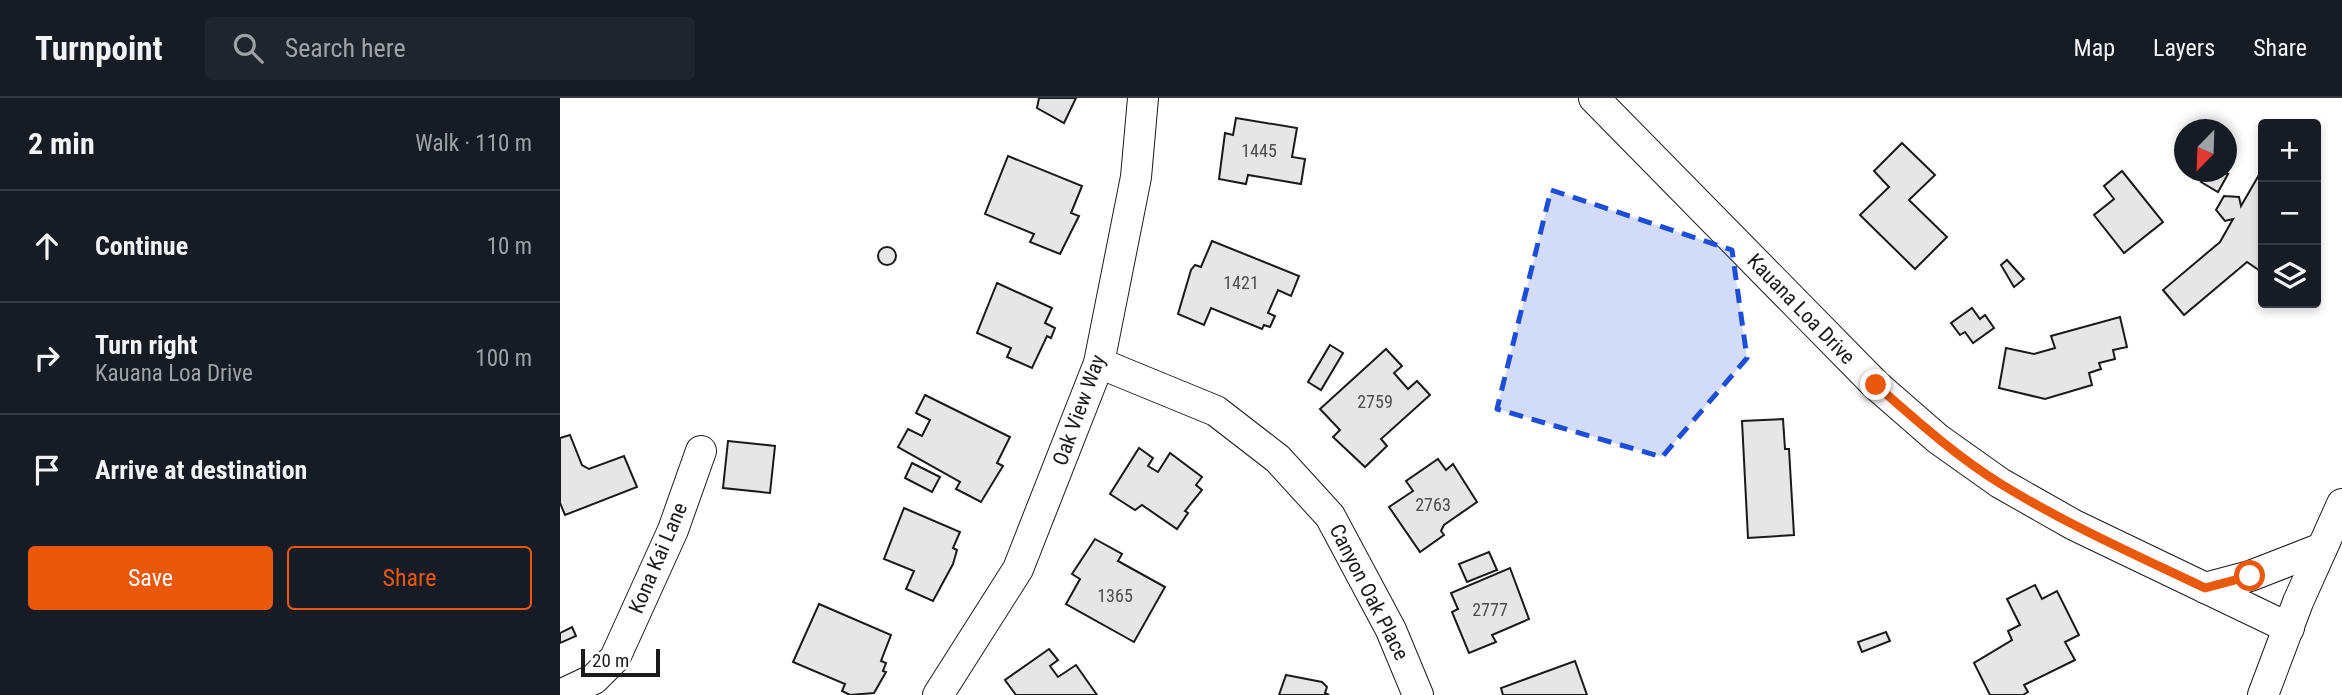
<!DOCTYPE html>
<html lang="en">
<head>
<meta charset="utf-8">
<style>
  :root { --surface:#171b24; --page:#20242c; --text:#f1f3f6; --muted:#9ea1a6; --line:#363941; --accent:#ea580c }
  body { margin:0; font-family:"Roboto Condensed",sans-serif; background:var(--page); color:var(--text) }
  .controls { position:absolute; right:21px; top:21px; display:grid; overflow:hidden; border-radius:7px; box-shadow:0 4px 10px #0003 }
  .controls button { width:63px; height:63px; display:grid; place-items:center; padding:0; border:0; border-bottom:2px solid var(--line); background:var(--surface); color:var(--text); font:35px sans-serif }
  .compass { position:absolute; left:1614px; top:21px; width:63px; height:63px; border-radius:50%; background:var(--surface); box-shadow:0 4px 10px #0003; rotate:203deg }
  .scale { position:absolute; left:21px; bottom:18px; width:79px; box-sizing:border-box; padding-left:7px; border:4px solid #1a1a1a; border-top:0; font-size:19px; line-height:24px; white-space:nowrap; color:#1a1a1a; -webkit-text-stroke:5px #fff; paint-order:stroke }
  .stop { position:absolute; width:21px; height:21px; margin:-16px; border:5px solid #ea580c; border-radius:50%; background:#fff }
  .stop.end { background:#ea580c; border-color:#fff; box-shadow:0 2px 7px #0008 }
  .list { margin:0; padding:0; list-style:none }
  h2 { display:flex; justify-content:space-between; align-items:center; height:91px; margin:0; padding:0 28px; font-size:30px }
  h2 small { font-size:23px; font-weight:400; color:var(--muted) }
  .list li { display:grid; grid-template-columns:46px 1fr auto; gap:21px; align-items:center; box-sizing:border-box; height:112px; padding:0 28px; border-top:2px solid var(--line) }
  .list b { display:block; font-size:26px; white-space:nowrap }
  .list p { margin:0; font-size:23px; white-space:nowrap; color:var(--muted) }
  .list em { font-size:23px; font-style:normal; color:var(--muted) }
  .actions { display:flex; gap:14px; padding:21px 28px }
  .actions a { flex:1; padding:16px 0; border:2px solid var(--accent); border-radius:7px; text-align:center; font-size:24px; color:var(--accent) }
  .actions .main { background:var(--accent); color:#fff }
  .icon { flex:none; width:38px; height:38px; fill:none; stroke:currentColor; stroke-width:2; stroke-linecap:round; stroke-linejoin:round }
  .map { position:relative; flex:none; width:1782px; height:597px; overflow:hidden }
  header { display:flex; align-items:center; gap:42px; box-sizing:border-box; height:98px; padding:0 35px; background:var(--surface); border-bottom:2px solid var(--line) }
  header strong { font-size:33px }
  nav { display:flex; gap:38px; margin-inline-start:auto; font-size:24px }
  .search { width:490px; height:63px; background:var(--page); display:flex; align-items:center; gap:18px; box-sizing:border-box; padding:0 24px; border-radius:7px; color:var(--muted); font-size:26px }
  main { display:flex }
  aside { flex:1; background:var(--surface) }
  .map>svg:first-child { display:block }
  .building { fill:#e6e6e6; stroke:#1a1a1a; stroke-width:2 }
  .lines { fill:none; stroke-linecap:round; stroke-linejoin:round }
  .minor-casing { stroke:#1a1a1a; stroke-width:32 }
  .minor { stroke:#fff; stroke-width:30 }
  .route { stroke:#ea580c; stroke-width:9 }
  .marked { fill:#1d4ed8; fill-opacity:0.2; stroke:#1d4ed8; stroke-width:5; stroke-dasharray:14 9; stroke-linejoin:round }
  .labels { text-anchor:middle; stroke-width:5; stroke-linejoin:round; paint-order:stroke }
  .number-label { font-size:18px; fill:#4d4d4d }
  .street-label { font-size:21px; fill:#1a1a1a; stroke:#fff }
</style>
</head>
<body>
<header>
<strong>Turnpoint</strong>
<div class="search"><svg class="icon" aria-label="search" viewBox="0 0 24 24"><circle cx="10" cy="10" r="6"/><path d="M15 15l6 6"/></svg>Search here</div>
<nav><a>Map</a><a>Layers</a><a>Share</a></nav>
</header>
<main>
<aside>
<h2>2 min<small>Walk · 110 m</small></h2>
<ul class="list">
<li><svg class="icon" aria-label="ahead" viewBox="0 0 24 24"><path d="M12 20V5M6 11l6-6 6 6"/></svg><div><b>Continue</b></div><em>10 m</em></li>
<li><svg class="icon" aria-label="right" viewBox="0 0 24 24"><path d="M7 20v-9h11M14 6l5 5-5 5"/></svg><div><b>Turn right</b><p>Kauana Loa Drive</p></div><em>100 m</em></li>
<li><svg class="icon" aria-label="arrive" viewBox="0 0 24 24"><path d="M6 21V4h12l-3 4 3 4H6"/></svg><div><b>Arrive at destination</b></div></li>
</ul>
<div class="actions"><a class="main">Save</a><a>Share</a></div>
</aside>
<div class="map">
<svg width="1782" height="597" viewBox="0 0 1782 597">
  <rect width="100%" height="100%" fill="#fff"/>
  <g class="building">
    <polygon points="479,0 478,0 516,0 504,25 477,10"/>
    <polygon points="676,20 737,30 732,59 745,61 741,86 688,77 686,86 659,81 665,35 673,37"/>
    <polygon points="1342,45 1375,77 1349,102 1387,139 1355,171 1300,117 1329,89 1314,73"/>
    <polygon points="448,58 522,88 511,115 519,118 500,156 470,144 474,136 425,116"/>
    <polygon points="1703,70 1703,175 1687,164 1624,217 1603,192 1660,144 1673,121 1665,123 1656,112 1664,98 1679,99 1681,108"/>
    <polygon points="1562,73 1603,124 1564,155 1534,117 1554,101 1544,88"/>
    <polygon points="1647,74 1668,76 1658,94 1641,84"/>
    <polygon points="652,143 739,178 731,198 718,192 708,215 715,218 710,229 704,227 702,231 651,210 644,227 618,216 631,172 635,167 641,169"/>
    <circle cx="327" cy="158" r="9"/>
    <polygon points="1447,162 1464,181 1454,189 1441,167"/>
    <polygon points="437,185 492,210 485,225 495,230 491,240 487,238 472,270 447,259 451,250 417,235"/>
    <polygon points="1412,210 1420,221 1425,217 1434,230 1413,245 1405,234 1400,237 1391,225"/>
    <polygon points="1560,219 1567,249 1553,252 1555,261 1539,265 1541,271 1529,275 1532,287 1485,301 1439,290 1446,250 1474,256 1495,250 1491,238"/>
    <polygon points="770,247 783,255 761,292 748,284"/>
    <polygon points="826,251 842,268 834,275 848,291 857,283 870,297 821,341 827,348 805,369 773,339 780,332 760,311"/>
    <polygon points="365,297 450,339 437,365 443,368 421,404 396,391 400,384 338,349 348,331 362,338 370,322 356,315"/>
    <polygon points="1223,321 1225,351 1229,351 1234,437 1188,440 1182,323"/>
    <polygon points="10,337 22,367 29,371 64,358 77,389 5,417 0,405 0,340"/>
    <polygon points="168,343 215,348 210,395 163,390"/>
    <polygon points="579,350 593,360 588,368 598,374 610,355 642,379 636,387 642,392 625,413 628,415 617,431 582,407 575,412 550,396"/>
    <polygon points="878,361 886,372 893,366 917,404 884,427 881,433 884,437 860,454 829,409 853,393 846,383"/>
    <polygon points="352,365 380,379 372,394 345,380"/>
    <polygon points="344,410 400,434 393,450 397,452 393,466 373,503 346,491 354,473 324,461"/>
    <polygon points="535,441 562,456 558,463 605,489 574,544 506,506 520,481 512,476"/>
    <polygon points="929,454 937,472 907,484 899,466"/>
    <polygon points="950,470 969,521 932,537 936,544 909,555 892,514 898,511 891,495"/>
    <polygon points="1475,487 1482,501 1497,493 1519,537 1505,544 1515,562 1464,587 1468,594 1463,597 1430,597 1414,565 1452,542 1448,533 1460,527 1447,501"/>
    <polygon points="259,506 331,537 321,563 326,565 323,573 326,574 314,595 290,597 282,593 285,586 233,564"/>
    <polygon points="12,529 16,538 0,545 0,535"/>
    <polygon points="1326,534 1330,543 1302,554 1298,544"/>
    <polygon points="489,551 498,562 490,568 498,579 516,567 537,597 456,597 445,582"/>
    <polygon points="1015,563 1027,597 943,597 941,590"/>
    <polygon points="726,577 762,584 767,589 765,595 769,597 719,597"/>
  </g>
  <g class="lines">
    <defs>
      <g id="minor">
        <polyline points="1034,0 1316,287 1378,341 1440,385 1514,427 1729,530"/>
        <polyline points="539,265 656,313 718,361 770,418 831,532 858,597"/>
        <polyline points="1645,490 1690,478 1762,450"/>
        <polyline points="0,597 34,581 55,560 113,432 141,353"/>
        <polyline points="378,597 458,471 539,265 576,79 583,0"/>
        <polyline points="1703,597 1738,504 1782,406"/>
      </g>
    </defs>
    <use href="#minor" class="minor-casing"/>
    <use href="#minor" class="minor"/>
  </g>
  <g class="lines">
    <path class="route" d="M1316,287c40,35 80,71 125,99 65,40 135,71 204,104l45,-12"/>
  </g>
  <path class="marked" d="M991,92l181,60 15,108 -85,99 -165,-48z"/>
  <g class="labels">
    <g class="number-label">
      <text x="699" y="59">1445</text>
      <text x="681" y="191">1421</text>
      <text x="815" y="310">2759</text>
      <text x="873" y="413">2763</text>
      <text x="555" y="504">1365</text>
      <text x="930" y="518">2777</text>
    </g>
    <g class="street-label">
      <text transform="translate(1241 211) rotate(46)" y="7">Kauana Loa Drive</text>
      <text transform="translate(519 312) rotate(-70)" y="7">Oak View Way</text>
      <text transform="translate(98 460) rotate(-67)" y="7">Kona Kai Lane</text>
      <text transform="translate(809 494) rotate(63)" y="7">Canyon Oak Place</text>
    </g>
  </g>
</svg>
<div class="controls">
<button>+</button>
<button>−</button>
<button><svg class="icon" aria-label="layers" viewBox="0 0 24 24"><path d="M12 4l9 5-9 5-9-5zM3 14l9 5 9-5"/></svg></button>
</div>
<svg class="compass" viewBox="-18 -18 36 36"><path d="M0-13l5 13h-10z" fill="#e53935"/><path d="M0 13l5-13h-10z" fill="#9ea1a6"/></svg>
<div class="scale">20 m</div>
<div class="stop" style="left:1690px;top:478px"></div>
<div class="stop end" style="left:1316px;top:287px"></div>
</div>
</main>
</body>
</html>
